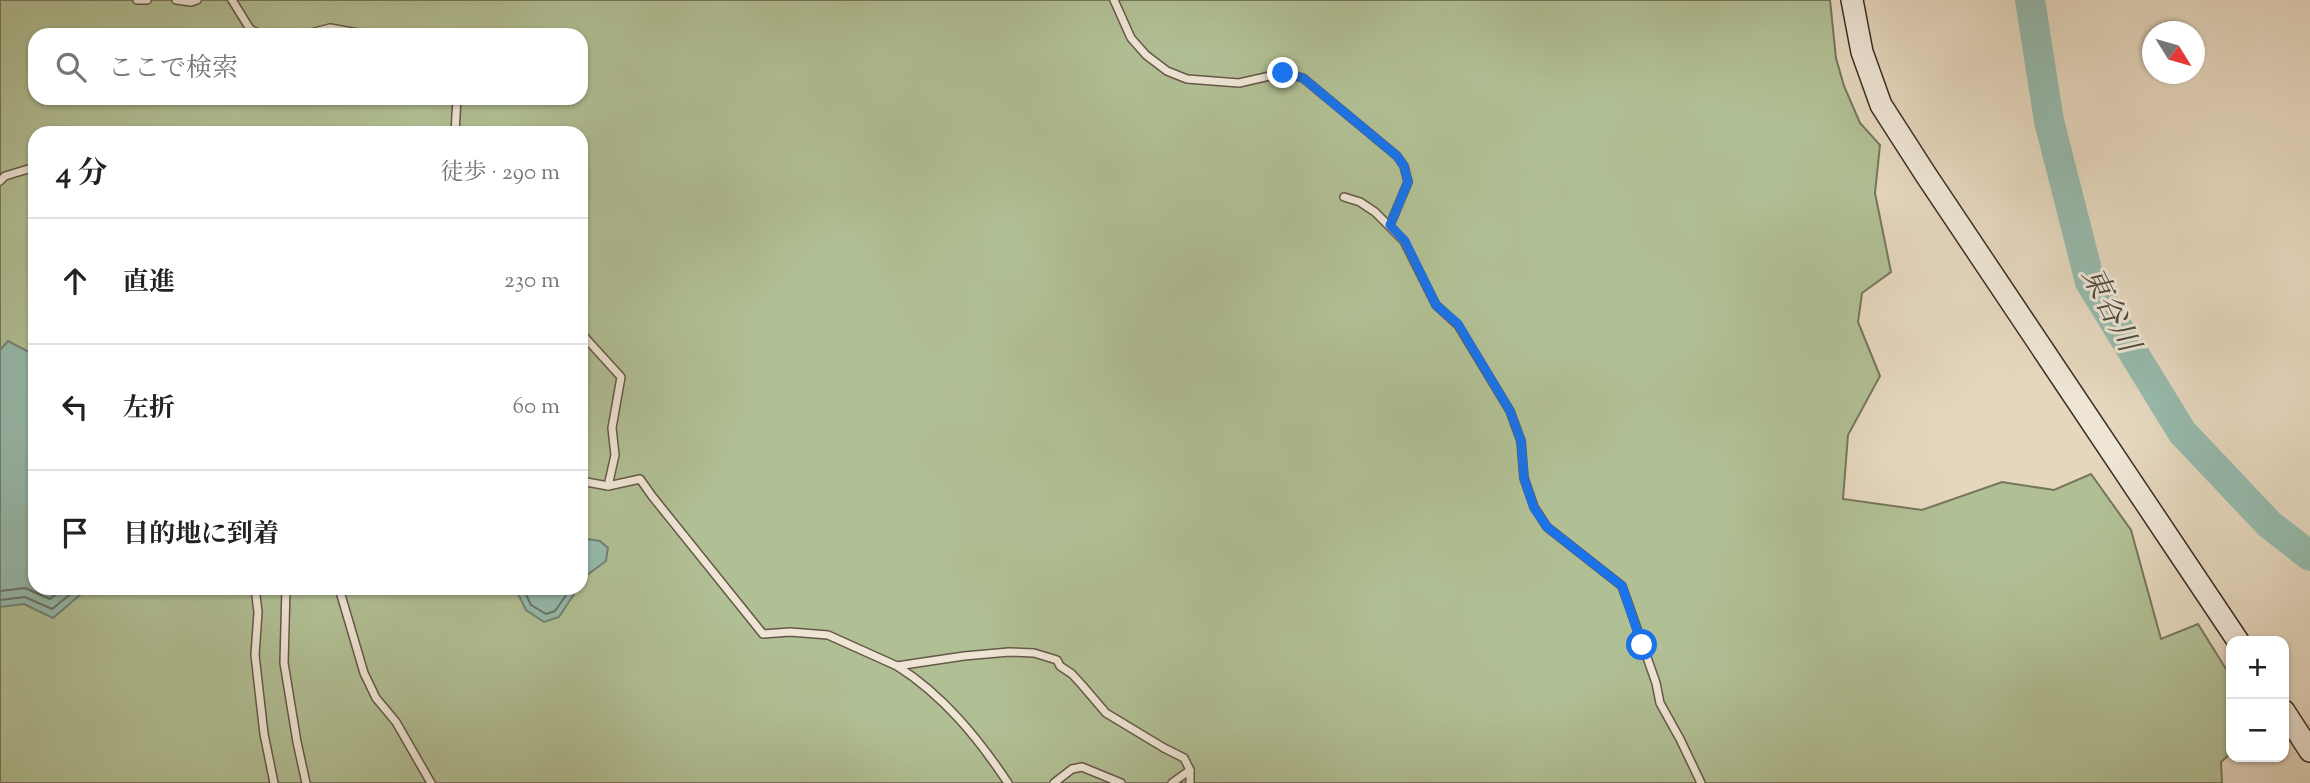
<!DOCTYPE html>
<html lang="ja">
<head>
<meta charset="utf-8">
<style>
  :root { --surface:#fff; --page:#f6f6f6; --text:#222; --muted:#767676; --line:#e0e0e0 }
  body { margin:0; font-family:"Sorts Mill Goudy","Noto Serif JP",serif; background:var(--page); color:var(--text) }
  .controls { position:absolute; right:21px; bottom:21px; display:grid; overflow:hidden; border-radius:14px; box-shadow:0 2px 5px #0004 }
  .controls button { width:63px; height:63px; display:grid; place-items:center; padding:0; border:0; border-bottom:2px solid var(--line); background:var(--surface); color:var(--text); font:35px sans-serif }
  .compass { position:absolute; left:2142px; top:21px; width:63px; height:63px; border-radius:50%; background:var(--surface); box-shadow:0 2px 5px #0004; rotate:127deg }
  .stop { position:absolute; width:21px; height:21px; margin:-16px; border:5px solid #1a73e8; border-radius:50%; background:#fff }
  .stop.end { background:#1a73e8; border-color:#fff; box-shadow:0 2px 7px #0008 }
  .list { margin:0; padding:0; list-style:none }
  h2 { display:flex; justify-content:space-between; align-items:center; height:91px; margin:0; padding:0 28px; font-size:30px }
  h2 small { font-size:23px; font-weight:400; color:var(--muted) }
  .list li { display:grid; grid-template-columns:46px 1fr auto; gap:21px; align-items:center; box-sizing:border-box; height:126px; padding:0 28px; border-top:2px solid var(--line) }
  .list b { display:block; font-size:26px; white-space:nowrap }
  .list em { font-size:23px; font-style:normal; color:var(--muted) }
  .icon { flex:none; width:38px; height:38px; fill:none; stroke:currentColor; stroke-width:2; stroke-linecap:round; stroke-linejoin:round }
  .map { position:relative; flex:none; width:2310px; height:783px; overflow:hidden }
  .search { position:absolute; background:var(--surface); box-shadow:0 2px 5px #0004; left:28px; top:28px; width:560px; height:77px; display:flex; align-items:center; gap:18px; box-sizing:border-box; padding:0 24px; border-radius:21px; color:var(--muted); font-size:26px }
  .panel { position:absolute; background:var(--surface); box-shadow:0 2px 5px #0004; left:28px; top:126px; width:560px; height:469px; border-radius:21px }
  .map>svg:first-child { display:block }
  .green { fill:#b1bf94; stroke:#76765b; stroke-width:2; fill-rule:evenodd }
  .water { fill:#96baac; stroke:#728275; stroke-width:2 }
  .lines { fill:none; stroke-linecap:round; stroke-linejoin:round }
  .shore { stroke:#687467; stroke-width:2 }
  .river { stroke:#96baac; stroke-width:30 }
  .lane-casing { stroke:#665849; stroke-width:10 }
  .secondary-casing { stroke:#3b2e22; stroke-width:24 }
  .lane { stroke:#eee5d5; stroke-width:7 }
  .secondary { stroke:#eee5d5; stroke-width:21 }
  .route { stroke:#1a73e8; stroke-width:9 }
  .labels { text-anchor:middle; stroke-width:6; stroke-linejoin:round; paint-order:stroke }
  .water-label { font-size:30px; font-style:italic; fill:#4d4a3e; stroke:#eee5d5 }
</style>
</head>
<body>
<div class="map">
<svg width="2310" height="783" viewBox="0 0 2310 783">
  <rect width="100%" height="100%" fill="#e5d7be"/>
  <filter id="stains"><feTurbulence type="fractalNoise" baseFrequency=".00286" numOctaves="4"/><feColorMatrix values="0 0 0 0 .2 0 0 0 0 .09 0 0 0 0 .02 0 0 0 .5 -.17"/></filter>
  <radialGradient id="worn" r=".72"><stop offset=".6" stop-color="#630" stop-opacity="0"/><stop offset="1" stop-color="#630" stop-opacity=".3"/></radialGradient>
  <path class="green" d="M0,0h1830l6,58 8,28 16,37 20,22 -5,48 16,79 -29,21 -4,29 22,54 -32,59 -5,64 79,11 80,-28 52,8 37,-16 40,56 30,109 37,-15 33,53v76l-10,9 1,21h-2222zM35,35h546v63h-546zM35,133h546v455h-546z"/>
  <g class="water">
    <polygon points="8,341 35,355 35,588 88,588 53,618 24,604 0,607 0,350"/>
    <polygon points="581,538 600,541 608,548 606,561 583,578 581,582"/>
    <polygon points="515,588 578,588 559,617 544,622 526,610"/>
  </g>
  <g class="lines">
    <g class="shore">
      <polyline points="523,588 531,605 546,614 555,611 571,588"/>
      <polyline points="0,591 25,588 50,599 64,588"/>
      <polyline points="0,600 25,597 52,609 78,588"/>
    </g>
    <polyline class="river" points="2030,0 2049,121 2090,282 2182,432 2269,524 2310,556"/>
    <defs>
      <g id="lane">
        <polyline points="137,0 147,0"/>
        <polyline points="176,0 191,2 197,0"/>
        <polyline points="232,0 250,29 261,35"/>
        <polyline points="1114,0 1131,38 1146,55 1167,71 1187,79 1239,83 1283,73 1303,78 1397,156 1404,166 1408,182 1390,225"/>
        <polyline points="304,35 330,28 369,35"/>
        <polyline points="455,133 457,98"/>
        <polyline points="0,181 5,176 35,167"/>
        <polyline points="1344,197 1360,202 1375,212 1404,241 1436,305 1458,325 1510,411 1521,441 1524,478 1534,507 1547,527 1622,586 1656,683 1660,703 1680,739 1701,783"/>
        <polyline points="581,333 621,377 612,428 615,455 608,486"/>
        <polyline points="581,481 608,486 640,479 652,496 763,634 790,632 828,635 897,666 964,656 1009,652 1034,653 1057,660 1060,666 1072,674 1082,685 1106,713 1164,748 1184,758 1190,770 1190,783"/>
        <polyline points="255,588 258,612 255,655 264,734 274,783"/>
        <polyline points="286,588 284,663 297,742 306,783"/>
        <polyline points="339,588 364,673 376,698 396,722 431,783"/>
        <path d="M897,666c46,29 81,72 111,117"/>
        <polyline points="1054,783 1072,769 1082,767 1121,783"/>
        <polyline points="1172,783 1190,770"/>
      </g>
      <g id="secondary">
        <polyline points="1852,0 1862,52 1881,105 1926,175 2238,641"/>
        <polyline points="2284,711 2310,751"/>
      </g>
    </defs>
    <use href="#lane" class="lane-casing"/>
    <use href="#secondary" class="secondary-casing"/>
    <use href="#lane" class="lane"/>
    <use href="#secondary" class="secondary"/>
  </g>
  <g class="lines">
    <polyline class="route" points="1283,73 1303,78 1397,156 1404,166 1408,182 1390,225 1405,241 1436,305 1458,324 1510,411 1521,441 1524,478 1534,508 1547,527 1622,586 1642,645"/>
  </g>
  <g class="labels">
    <g class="water-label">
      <text transform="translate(2111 309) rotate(63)" y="10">東谷川</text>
    </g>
  </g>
  <rect width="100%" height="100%" filter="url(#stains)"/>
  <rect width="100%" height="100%" fill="url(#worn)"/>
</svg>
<div class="controls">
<button>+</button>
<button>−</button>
</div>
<svg class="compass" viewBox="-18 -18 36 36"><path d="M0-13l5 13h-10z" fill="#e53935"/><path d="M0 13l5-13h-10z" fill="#767676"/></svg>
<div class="stop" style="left:1642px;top:645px"></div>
<div class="stop end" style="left:1283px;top:73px"></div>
<div class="search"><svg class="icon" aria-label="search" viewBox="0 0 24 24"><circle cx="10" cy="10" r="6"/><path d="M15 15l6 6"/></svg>ここで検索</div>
<section class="panel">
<h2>4 分<small>徒歩 · 290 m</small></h2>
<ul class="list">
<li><svg class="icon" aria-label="ahead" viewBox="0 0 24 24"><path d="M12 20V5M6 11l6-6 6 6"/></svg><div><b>直進</b></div><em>230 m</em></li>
<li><svg class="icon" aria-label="left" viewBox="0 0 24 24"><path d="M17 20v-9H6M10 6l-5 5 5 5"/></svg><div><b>左折</b></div><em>60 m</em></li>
<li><svg class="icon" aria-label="arrive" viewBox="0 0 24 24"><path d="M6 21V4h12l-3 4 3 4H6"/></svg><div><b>目的地に到着</b></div></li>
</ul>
</section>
</div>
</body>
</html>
